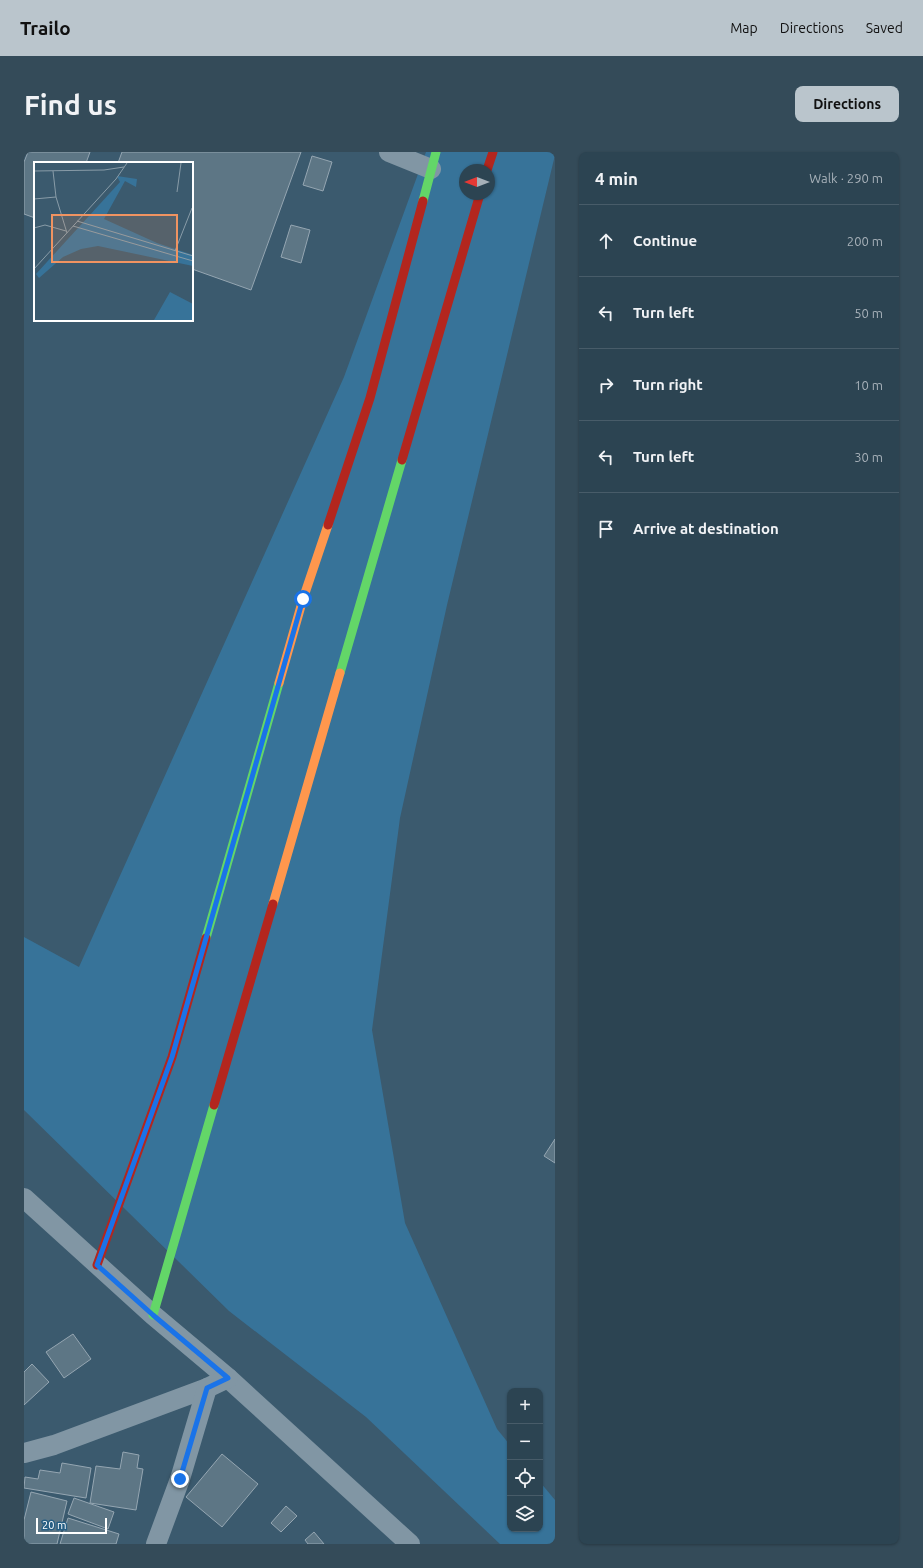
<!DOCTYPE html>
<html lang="en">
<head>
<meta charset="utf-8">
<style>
  :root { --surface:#2c4452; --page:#344b59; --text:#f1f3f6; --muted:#a6b0b8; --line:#485c69; --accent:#bac5cc }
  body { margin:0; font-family:Ubuntu,sans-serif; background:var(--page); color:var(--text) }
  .controls { position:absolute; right:12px; bottom:12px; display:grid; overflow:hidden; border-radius:8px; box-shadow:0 1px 3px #0004 }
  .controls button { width:36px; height:36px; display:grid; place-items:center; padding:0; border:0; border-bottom:1px solid var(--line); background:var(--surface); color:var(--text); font:20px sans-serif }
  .compass { position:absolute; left:435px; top:12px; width:36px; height:36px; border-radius:50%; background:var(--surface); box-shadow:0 1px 3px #0004; rotate:270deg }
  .scale { position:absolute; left:12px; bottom:10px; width:71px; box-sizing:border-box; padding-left:4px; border:2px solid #fff; border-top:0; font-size:11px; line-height:14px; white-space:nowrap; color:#fff; -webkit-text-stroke:3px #255e84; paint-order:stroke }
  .stop { position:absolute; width:12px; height:12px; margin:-9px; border:3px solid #1a73e8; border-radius:50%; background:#fff }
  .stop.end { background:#1a73e8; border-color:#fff; box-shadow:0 1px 4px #0008 }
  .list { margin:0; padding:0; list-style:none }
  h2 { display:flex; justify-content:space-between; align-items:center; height:52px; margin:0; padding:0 16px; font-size:17px }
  h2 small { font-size:13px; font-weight:400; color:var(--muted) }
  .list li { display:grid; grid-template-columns:26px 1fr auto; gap:12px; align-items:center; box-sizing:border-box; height:72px; padding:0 16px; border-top:1px solid var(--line) }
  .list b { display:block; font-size:15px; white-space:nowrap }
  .list em { font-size:13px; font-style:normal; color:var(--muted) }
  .icon { flex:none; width:22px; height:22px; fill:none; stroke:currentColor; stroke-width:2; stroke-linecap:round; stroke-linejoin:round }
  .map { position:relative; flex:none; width:531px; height:1392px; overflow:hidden; border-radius:8px }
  header { display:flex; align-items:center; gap:24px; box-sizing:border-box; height:56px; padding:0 20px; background:var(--accent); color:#111 }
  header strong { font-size:19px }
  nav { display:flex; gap:22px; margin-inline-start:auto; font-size:14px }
  .intro { display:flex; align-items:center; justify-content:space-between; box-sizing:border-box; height:96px; padding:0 24px }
  h1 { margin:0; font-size:28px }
  .button { padding:10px 18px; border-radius:8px; background:var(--accent); color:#111; font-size:14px; font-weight:700 }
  main { display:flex; gap:24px; padding:0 24px }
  aside { flex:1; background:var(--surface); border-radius:8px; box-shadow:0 1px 3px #0004 }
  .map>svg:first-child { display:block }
  .green { fill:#377399; fill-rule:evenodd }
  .building { fill:#5d7685; stroke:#95a6b2 }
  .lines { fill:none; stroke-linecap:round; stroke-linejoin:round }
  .street { stroke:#8196a4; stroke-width:20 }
  .fast { stroke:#63d668; stroke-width:9 }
  .slow { stroke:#ff974d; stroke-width:9 }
  .jam { stroke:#b3261e; stroke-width:9 }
  .route { stroke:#1a73e8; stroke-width:5 }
  .inset-road { fill:none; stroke:#899ca8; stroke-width:1 }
  .view { fill:#f09361; fill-opacity:0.15; stroke:#f09361; stroke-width:2 }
  .inset-edge { fill:none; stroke:#fff; stroke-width:2 }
</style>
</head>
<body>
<header>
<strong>Trailo</strong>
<nav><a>Map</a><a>Directions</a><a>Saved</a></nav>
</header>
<div class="intro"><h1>Find us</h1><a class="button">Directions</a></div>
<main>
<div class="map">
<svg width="531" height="1392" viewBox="0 0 531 1392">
  <rect width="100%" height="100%" fill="#3b5a6e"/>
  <path class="green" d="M402,0h129v3l-108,450 -47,213 -28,212 33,193 92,206 13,16v84h30v-47l15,18v44h-55l-134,-127 -137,-106 -205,-201v-173l55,30 265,-590zM441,18h24v24h-24z"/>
  <g class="building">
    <polygon points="4,0 66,0 62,11 11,11 11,66 0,62 0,10"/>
    <polygon points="98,0 277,0 227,138 168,117 168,11 94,11"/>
    <polygon points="288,4 308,10 299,39 279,33"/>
    <polygon points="267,73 286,78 277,111 257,105"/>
    <polygon points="531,987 531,1011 520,1004"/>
    <polygon points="49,1182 67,1207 40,1226 22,1200"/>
    <polygon points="8,1212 25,1230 0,1253 0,1220"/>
    <polygon points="99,1300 115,1303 113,1316 119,1317 112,1358 66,1351 72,1314 96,1317"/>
    <polygon points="198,1302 234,1332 198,1375 162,1345"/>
    <polygon points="38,1311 67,1316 62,1346 0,1336 1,1325 14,1327 16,1318 36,1321"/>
    <polygon points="7,1340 43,1349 33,1392 0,1392 0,1368"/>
    <polygon points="50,1346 90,1360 84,1377 44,1362"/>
    <polygon points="262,1354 273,1364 257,1380 247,1371"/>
    <polygon points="44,1366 95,1382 92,1392 36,1392"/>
    <polygon points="290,1380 300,1392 284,1392 281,1388"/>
  </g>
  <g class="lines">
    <g class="street">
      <polyline points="365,0 407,17"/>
      <polyline points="0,1046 129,1163 204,1226 386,1392"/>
      <polyline points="0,1301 30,1293 183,1236 204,1226"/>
      <polyline points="132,1392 156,1327 183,1236"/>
    </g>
    <g class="fast">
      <polyline points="399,49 412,0"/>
      <polyline points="316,521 378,308"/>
      <polyline points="182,786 255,531"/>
      <polyline points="129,1163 190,953"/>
    </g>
    <g class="slow">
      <polyline points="255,531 279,447 304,373"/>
      <polyline points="249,752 316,521"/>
    </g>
    <g class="jam">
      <polyline points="463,18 469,0"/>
      <polyline points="378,308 456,42"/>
      <polyline points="304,373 346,246 399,49"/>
      <polyline points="190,953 249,752"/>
      <polyline points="73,1113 148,905 182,786"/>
    </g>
  </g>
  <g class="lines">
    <polyline class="route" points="156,1327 183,1236 204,1226 129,1163 73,1113 148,905 279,447"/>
  </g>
  <g transform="translate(10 10)">
    <rect width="159" height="159" fill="#3b5a6e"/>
    <path d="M83,14l20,3 -1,8 -11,-6 -21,38 53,24 36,12v11l-95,-20 -17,3 -18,8 -24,21 -3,-4 84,-92zM136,130l23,12v16h-39z" fill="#377399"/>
    <path class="inset-road" d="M0,9l70,-1 20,-3M19,9l3,26 11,36M143,30l4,-29M0,37l22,-2M43,59l116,35M39,64l120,35M0,66l11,-3 21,6M141,89l17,-43M0,107l82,-90 11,-16"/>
    <path class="view" d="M18,53h125v47h-125z"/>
    <rect width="159" height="159" class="inset-edge"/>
  </g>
</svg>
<div class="controls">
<button>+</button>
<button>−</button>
<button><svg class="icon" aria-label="locate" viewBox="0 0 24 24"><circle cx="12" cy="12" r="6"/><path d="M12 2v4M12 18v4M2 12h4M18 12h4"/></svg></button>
<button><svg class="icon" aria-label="layers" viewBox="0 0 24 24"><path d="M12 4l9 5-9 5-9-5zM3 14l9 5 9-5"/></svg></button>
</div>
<svg class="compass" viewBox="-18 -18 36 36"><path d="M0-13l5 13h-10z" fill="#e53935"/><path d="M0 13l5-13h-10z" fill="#a6b0b8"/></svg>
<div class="scale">20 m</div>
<div class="stop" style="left:279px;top:447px"></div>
<div class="stop end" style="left:156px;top:1327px"></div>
</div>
<aside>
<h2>4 min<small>Walk · 290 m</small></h2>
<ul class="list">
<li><svg class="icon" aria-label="ahead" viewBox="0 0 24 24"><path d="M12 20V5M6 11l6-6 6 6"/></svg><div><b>Continue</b></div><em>200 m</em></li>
<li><svg class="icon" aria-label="left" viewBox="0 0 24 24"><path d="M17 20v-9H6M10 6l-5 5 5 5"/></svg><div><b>Turn left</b></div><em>50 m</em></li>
<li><svg class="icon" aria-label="right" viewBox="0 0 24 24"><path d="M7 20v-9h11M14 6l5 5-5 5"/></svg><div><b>Turn right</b></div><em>10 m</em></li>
<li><svg class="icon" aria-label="left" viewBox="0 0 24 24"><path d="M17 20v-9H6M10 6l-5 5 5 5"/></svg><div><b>Turn left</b></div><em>30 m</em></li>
<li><svg class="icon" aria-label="arrive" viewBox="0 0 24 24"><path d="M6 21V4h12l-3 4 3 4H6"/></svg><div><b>Arrive at destination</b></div></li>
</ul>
</aside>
</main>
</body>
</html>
